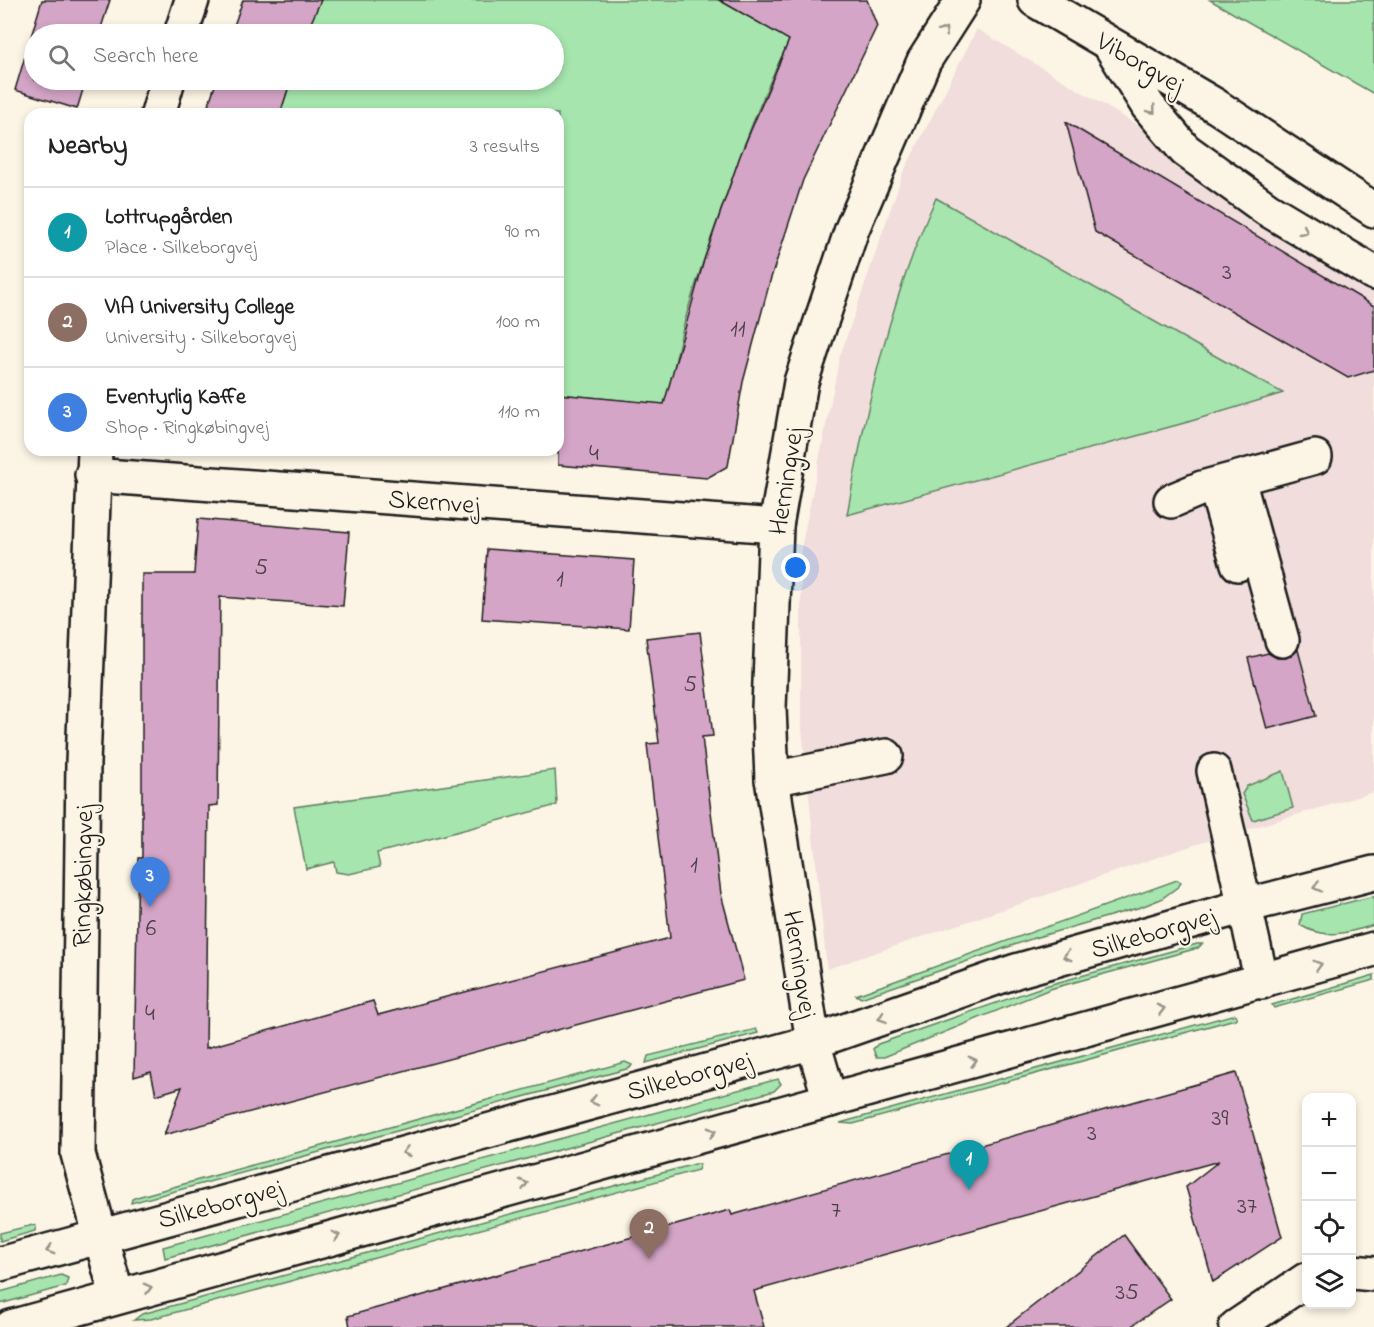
<!DOCTYPE html>
<html lang="en">
<head>
<meta charset="utf-8">
<style>
  :root { --surface:#fff; --page:#f2f2f2; --text:#222; --muted:#767676; --line:#e0e0e0; --accent:#7c3aed }
  body { margin:0; font-family:"Indie Flower",sans-serif; background:var(--page); color:var(--text) }
  .controls { position:absolute; right:18px; bottom:18px; display:grid; overflow:hidden; border-radius:12px; box-shadow:0 3px 9px #0003 }
  .controls button { width:54px; height:54px; display:grid; place-items:center; padding:0; border:0; border-bottom:2px solid var(--line); background:var(--surface); color:var(--text); font:30px sans-serif }
  .you { position:absolute; left:796px; top:568px; width:21px; height:21px; margin:-15px; border:4px solid #fff; border-radius:50%; background:#1a73e8; box-shadow:0 0 0 9px #1a73e833 }
  .badge { display:grid; place-items:center; width:39px; height:39px; border-radius:50%; background:var(--accent); color:#fff; font-size:20px; font-weight:700 }
  .pin { position:absolute; translate:-50% -50px; filter:drop-shadow(0 2px 3px #0008) }
  .pin::after { content:''; position:absolute; top:32px; width:21px; height:18px; background:inherit; clip-path:polygon(0 0,100% 0,50% 100%) }
  .list { margin:0; padding:0; list-style:none }
  h2 { display:flex; justify-content:space-between; align-items:center; height:78px; margin:0; padding:0 24px; font-size:26px }
  h2 small { font-size:20px; font-weight:400; color:var(--muted) }
  .list li { display:grid; grid-template-columns:39px 1fr auto; gap:18px; align-items:center; box-sizing:border-box; height:90px; padding:0 24px; border-top:2px solid var(--line) }
  .list b { display:block; font-size:22px; white-space:nowrap }
  .list p { margin:0; font-size:20px; white-space:nowrap; color:var(--muted) }
  .list em { font-size:20px; font-style:normal; color:var(--muted) }
  .icon { flex:none; width:33px; height:33px; fill:none; stroke:currentColor; stroke-width:2; stroke-linecap:round; stroke-linejoin:round }
  .map { position:relative; flex:none; width:1374px; height:1327px; overflow:hidden }
  .search { position:absolute; background:var(--surface); box-shadow:0 3px 9px #0003; left:24px; top:24px; width:540px; height:66px; display:flex; align-items:center; gap:15px; box-sizing:border-box; padding:0 21px; border-radius:33px; color:var(--muted); font-size:22px }
  .panel { position:absolute; background:var(--surface); box-shadow:0 3px 9px #0003; left:24px; top:108px; width:540px; height:348px; border-radius:18px }
  .map>svg:first-child { display:block }
  .built { fill:#f0dddc }
  .green { fill:#a6e5ad; stroke:#618064; stroke-width:1.5 }
  .building { fill:#d4a5c6; stroke:#1c1c1c; stroke-width:1.5 }
  .lines { fill:none; stroke-linecap:round; stroke-linejoin:round }
  .minor-casing { stroke:#1c1c1c; stroke-width:38 }
  .minor { stroke:#fcf5e5; stroke-width:33 }
  .oneway { stroke:#97938b }
  .labels { text-anchor:middle; stroke-width:4.5; stroke-linejoin:round; paint-order:stroke }
  .number-label { font-size:24px; fill:#4a3e46 }
  .street-label { font-size:27px; fill:#1c1c1c; stroke:#fcf5e5 }
</style>
</head>
<body>
<div class="map">
<svg width="1374" height="1327" viewBox="0 0 1374 1327">
  <rect width="100%" height="100%" fill="#fcf5e5"/>
  <filter id="ink" filterUnits="userSpaceOnUse"><feTurbulence type="fractalNoise" baseFrequency=".0167" numOctaves="2"/><feDisplacementMap in="SourceGraphic" scale="12" xChannelSelector="R" yChannelSelector="G"/><feConvolveMatrix kernelMatrix="1 2 1 2 8 2 1 2 1" color-interpolation-filters="sRGB"/></filter>
  <g filter="url(#ink)">
    <polygon class="built" points="977,29 1374,267 1374,792 1191,846 827,969 801,720 801,549 840,356 903,173"/>
    <g class="green">
      <path d="M320,0h399l71,40c-28,54 -49,113 -69,170 -22,63 -46,129 -52,195l-111,-11v-280h-278l11,-34h263v-46h-248z"/>
      <polygon points="1210,0 1374,0 1374,94"/>
      <path d="M936,198l306,173 41,22 -95,29 -341,93c19,-108 43,-216 89,-317z"/>
      <polygon points="555,770 557,805 377,853 380,867 349,874 336,872 334,862 306,869 294,807"/>
      <polygon points="1283,771 1293,808 1253,820 1242,794 1247,786"/>
      <polygon points="1177,880 1181,882 1179,886 1161,899 1141,907 1034,938 861,998 856,995"/>
      <path d="M1374,896v29c-26,8 -50,15 -74,0l2,-11z"/>
      <polygon points="1197,944 1202,944 1198,948 1050,989 884,1057 876,1057 873,1049 878,1044 1048,985"/>
      <polygon points="1374,975 1374,980 1274,1008 1272,1005"/>
      <polygon points="1235,1014 1237,1017 1235,1019 853,1124 840,1123"/>
      <polygon points="756,1029 758,1033 646,1063 648,1056"/>
      <polygon points="625,1062 632,1065 630,1068 131,1203 132,1199 137,1197"/>
      <polygon points="778,1079 781,1084 774,1091 165,1258 163,1247"/>
      <polygon points="695,1164 700,1164 698,1170 151,1319 134,1320 142,1314"/>
      <polygon points="33,1225 36,1226 35,1231 0,1241 0,1233"/>
      <polygon points="61,1275 68,1278 66,1286 0,1304 0,1292"/>
    </g>
    <g class="building">
      <polygon points="42,0 110,0 99,34 34,34 34,80 86,80 77,109 15,90"/>
      <polygon points="243,0 321,0 306,34 231,34"/>
      <polygon points="719,0 867,0 877,26 803,180 770,281 743,382 728,466 707,478 558,465 558,394 664,404 704,260 740,156 789,40"/>
      <polygon points="217,80 291,80 280,114 205,114"/>
      <polygon points="1066,122 1374,306 1374,370 1348,378 1095,232"/>
      <polygon points="198,519 349,532 343,606 220,597 218,805 209,806 206,1048 373,1001 378,1015 670,938 647,744 659,743 646,638 700,632 713,736 702,737 721,894 744,980 164,1135 182,1087 156,1095 151,1072 134,1077 138,858 142,858 142,574 194,574"/>
      <polygon points="487,549 634,560 629,629 482,619"/>
      <polygon points="1298,650 1316,716 1267,729 1248,658 1268,653 1277,658 1286,658"/>
      <polygon points="1236,1073 1282,1237 1213,1282 1186,1187 1219,1161 754,1291 764,1327 350,1327 348,1316 730,1210 732,1215"/>
      <polygon points="1124,1235 1171,1299 1130,1327 1006,1327"/>
    </g>
    <g class="lines">
      <defs>
        <g id="minor">
          <polyline points="1035,0 1216,106 1374,210"/>
          <polyline points="181,34 192,0"/>
          <polyline points="1112,48 1148,106 1185,150 1267,209 1374,273"/>
          <polyline points="158,114 168,80"/>
          <polyline points="95,450 83,763 78,1154 117,1296"/>
          <polyline points="92,475 776,526"/>
          <polyline points="1238,479 1282,640"/>
          <polyline points="1215,485 1238,564"/>
          <polyline points="1171,501 1202,488 1315,457"/>
          <polyline points="1214,771 1262,982"/>
          <polyline points="772,779 886,756"/>
          <polyline points="830,1100 813,1042 772,779 769,708 776,526 801,382 852,229 924,61 963,0"/>
          <polyline points="0,1264 813,1042 1016,971 1245,906 1374,873"/>
          <polyline points="1352,1272 1374,1274"/>
          <polyline points="11,1327 1374,949"/>
          <polyline points="1236,1327 1306,1280"/>
        </g>
      </defs>
      <use href="#minor" class="minor-casing"/>
      <use href="#minor" class="minor"/>
    </g>
    <defs><path id="oneway-chevron" d="M-2-3.5L2.5 0L-2 3.5" fill="none" stroke-width="1.6" stroke-linecap="round" stroke-linejoin="round" transform="scale(1.5)"/></defs>
    <g class="oneway">
      <use href="#oneway-chevron" transform="translate(944 31) rotate(-58)"/>
      <use href="#oneway-chevron" transform="translate(1152 110) rotate(51)"/>
      <use href="#oneway-chevron" transform="translate(1304 231) rotate(31)"/>
      <use href="#oneway-chevron" transform="translate(1317 887) rotate(166)"/>
      <use href="#oneway-chevron" transform="translate(1067 956) rotate(164)"/>
      <use href="#oneway-chevron" transform="translate(1318 965) rotate(-16)"/>
      <use href="#oneway-chevron" transform="translate(1161 1009) rotate(-15)"/>
      <use href="#oneway-chevron" transform="translate(882 1018) rotate(161)"/>
      <use href="#oneway-chevron" transform="translate(973 1061) rotate(-15)"/>
      <use href="#oneway-chevron" transform="translate(594 1101) rotate(165)"/>
      <use href="#oneway-chevron" transform="translate(712 1132) rotate(-15)"/>
      <use href="#oneway-chevron" transform="translate(406 1152) rotate(165)"/>
      <use href="#oneway-chevron" transform="translate(524 1184) rotate(-15)"/>
      <use href="#oneway-chevron" transform="translate(336 1236) rotate(-15)"/>
      <use href="#oneway-chevron" transform="translate(50 1250) rotate(164)"/>
      <use href="#oneway-chevron" transform="translate(148 1288) rotate(-15)"/>
    </g>
  </g>
  <g class="labels">
    <g class="number-label">
      <text x="1227" y="279">3</text>
      <text x="738" y="336">11</text>
      <text x="594" y="460">4</text>
      <text x="261" y="574">5</text>
      <text x="560" y="586">1</text>
      <text x="690" y="691">5</text>
      <text x="694" y="872">1</text>
      <text x="151" y="935">6</text>
      <text x="150" y="1020">4</text>
      <text x="1220" y="1125">39</text>
      <text x="1092" y="1140">3</text>
      <text x="1247" y="1213">37</text>
      <text x="836" y="1217">7</text>
      <text x="1127" y="1299">35</text>
    </g>
    <g class="street-label">
      <text transform="translate(1141 62) rotate(30)" y="9">Viborgvej</text>
      <text transform="translate(785 481) rotate(-81)" y="9">Herningvej</text>
      <text transform="translate(434 501) rotate(4)" y="9">Skernvej</text>
      <text transform="translate(82 876) rotate(-89)" y="9">Ringkøbingvej</text>
      <text transform="translate(1153 932) rotate(-16)" y="9">Silkeborgvej</text>
      <text transform="translate(801 964) rotate(81)" y="9">Herningvej</text>
      <text transform="translate(689 1075) rotate(-15)" y="9">Silkeborgvej</text>
      <text transform="translate(220 1203) rotate(-15)" y="9">Silkeborgvej</text>
    </g>
  </g>
</svg>
<div class="controls">
<button>+</button>
<button>−</button>
<button><svg class="icon" aria-label="locate" viewBox="0 0 24 24"><circle cx="12" cy="12" r="6"/><path d="M12 2v4M12 18v4M2 12h4M18 12h4"/></svg></button>
<button><svg class="icon" aria-label="layers" viewBox="0 0 24 24"><path d="M12 4l9 5-9 5-9-5zM3 14l9 5 9-5"/></svg></button>
</div>
<div class="you"></div>
<div class="pin badge" style="left:969px;top:1190px;background:#0f9aa8">1</div>
<div class="pin badge" style="left:649px;top:1259px;background:#8d6e63">2</div>
<div class="pin badge" style="left:150px;top:907px;background:#3f7fe0">3</div>
<div class="search"><svg class="icon" aria-label="search" viewBox="0 0 24 24"><circle cx="10" cy="10" r="6"/><path d="M15 15l6 6"/></svg>Search here</div>
<section class="panel">
<h2>Nearby<small>3 results</small></h2>
<ul class="list">
<li><span class="badge" style="background:#0f9aa8">1</span><div><b>Lottrupgården</b><p>Place · Silkeborgvej</p></div><em>90 m</em></li>
<li><span class="badge" style="background:#8d6e63">2</span><div><b>VIA University College</b><p>University · Silkeborgvej</p></div><em>100 m</em></li>
<li><span class="badge" style="background:#3f7fe0">3</span><div><b>Eventyrlig Kaffe</b><p>Shop · Ringkøbingvej</p></div><em>110 m</em></li>
</ul>
</section>
</div>
</body>
</html>
